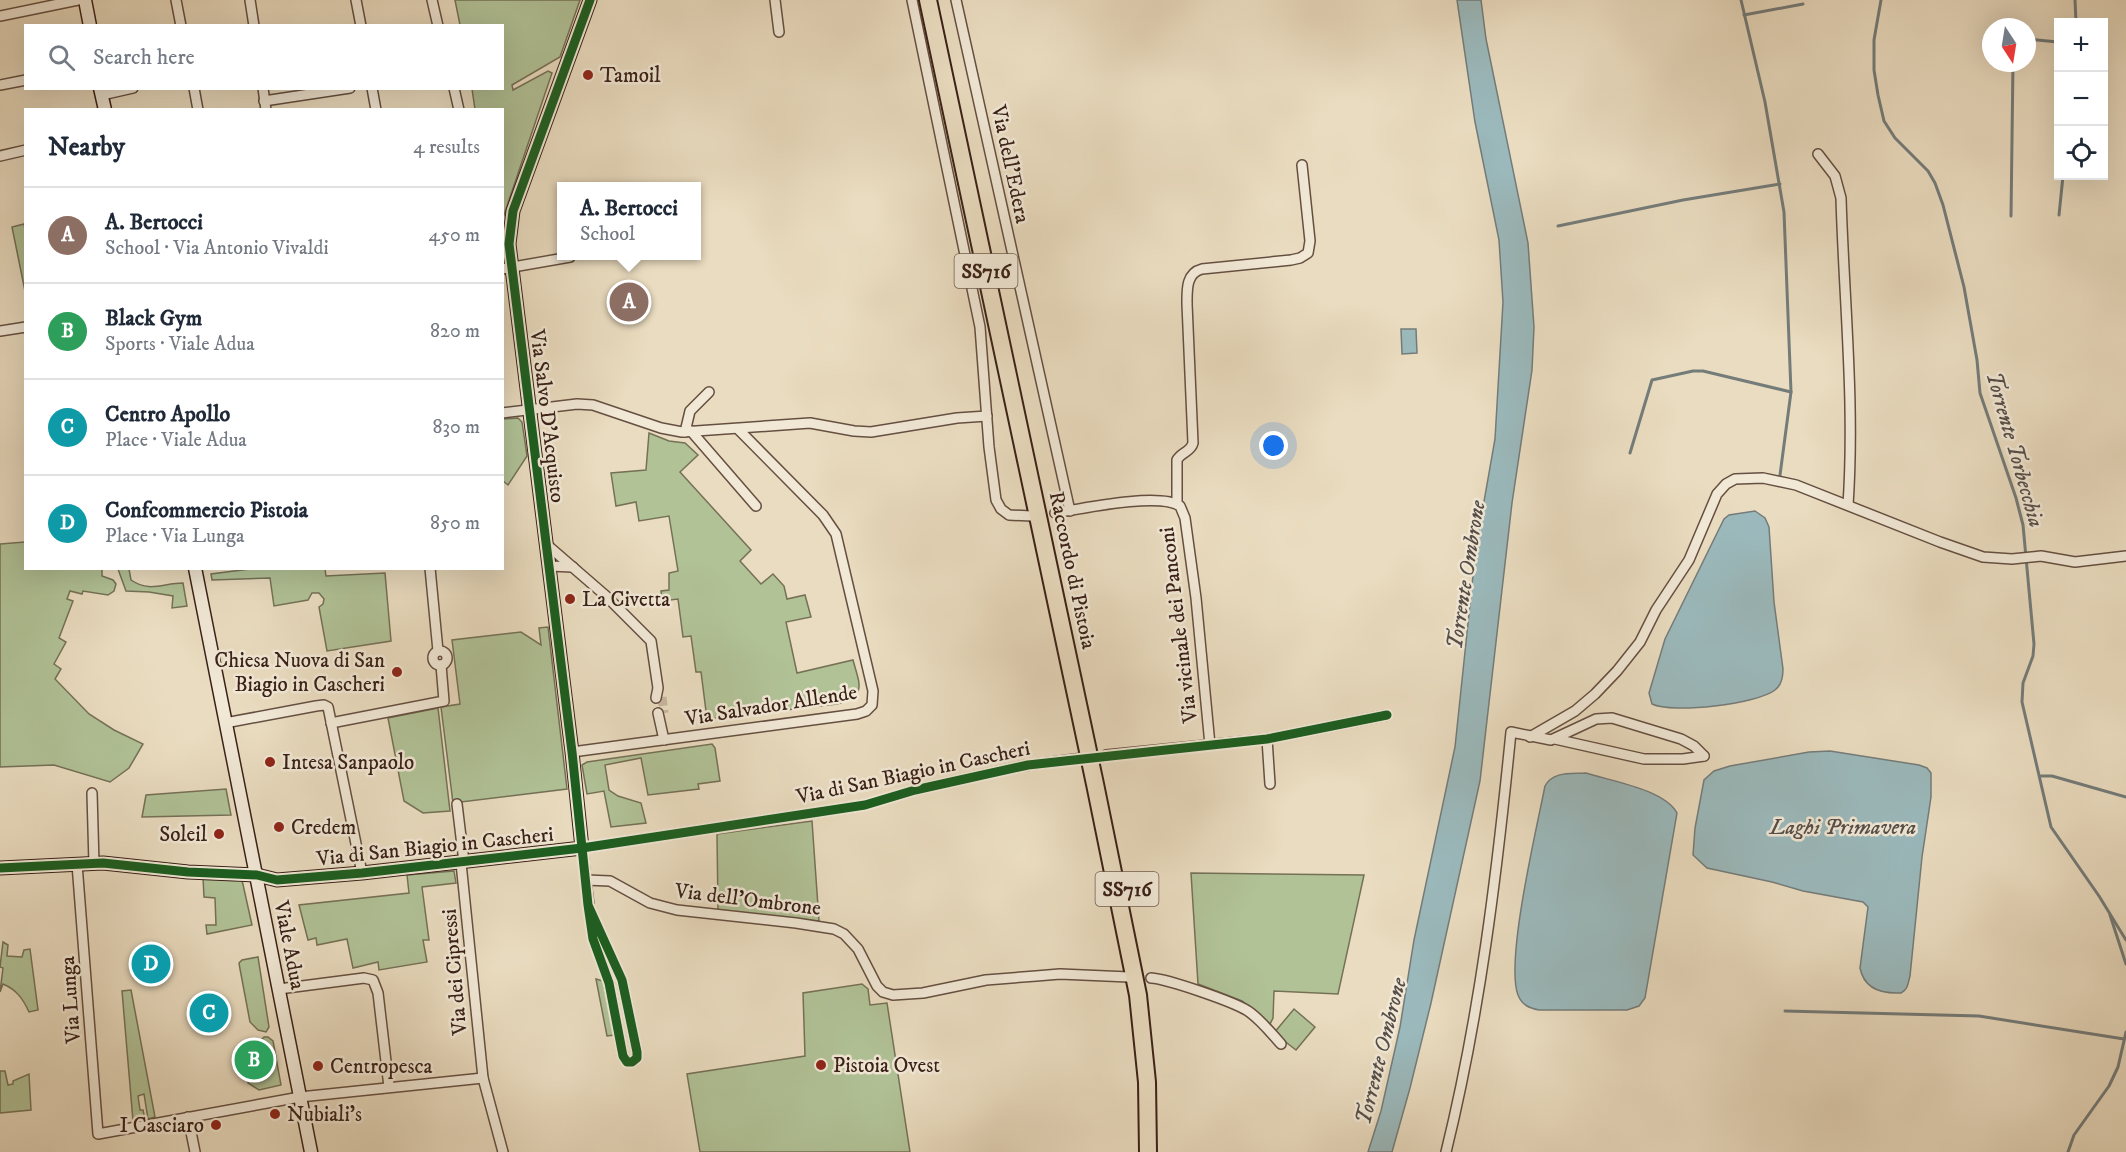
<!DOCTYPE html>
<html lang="en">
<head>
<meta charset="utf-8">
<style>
  :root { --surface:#fff; --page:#f2f2f3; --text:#1f2937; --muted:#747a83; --line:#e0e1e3; --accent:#1a73e8 }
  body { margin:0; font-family:"IM FELL DW Pica",serif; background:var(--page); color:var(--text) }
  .controls { position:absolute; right:18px; top:18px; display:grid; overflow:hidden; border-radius:0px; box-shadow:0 6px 24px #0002 }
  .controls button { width:54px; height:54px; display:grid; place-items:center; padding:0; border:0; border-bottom:2px solid var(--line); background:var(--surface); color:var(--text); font:30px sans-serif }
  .compass { position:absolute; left:1982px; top:18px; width:54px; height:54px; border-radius:50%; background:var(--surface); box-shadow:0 6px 24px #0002; rotate:168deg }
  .you { position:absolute; left:1274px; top:446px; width:21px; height:21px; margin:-15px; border:4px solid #fff; border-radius:50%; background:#1a73e8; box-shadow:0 0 0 9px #1a73e833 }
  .badge { display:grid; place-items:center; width:39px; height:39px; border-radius:50%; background:var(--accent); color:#fff; font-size:20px; font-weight:700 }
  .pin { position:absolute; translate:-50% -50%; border:3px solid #fff; box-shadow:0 2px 6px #0006 }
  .popup { position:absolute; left:557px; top:182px; width:144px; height:78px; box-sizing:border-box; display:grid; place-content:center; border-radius:0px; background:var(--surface); filter:drop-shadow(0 2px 4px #0005); font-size:20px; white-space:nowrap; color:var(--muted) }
  .popup b { font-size:22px; color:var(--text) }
  .popup::after { content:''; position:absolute; left:50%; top:100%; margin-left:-12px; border:12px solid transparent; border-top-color:var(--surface) }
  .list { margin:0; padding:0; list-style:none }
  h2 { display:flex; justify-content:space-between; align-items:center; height:78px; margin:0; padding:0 24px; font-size:26px }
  h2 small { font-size:20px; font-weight:400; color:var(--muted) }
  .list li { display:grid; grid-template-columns:39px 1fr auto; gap:18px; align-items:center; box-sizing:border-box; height:96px; padding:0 24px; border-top:2px solid var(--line) }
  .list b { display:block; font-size:22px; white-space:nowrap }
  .list p { margin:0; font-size:20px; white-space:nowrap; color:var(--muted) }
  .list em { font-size:20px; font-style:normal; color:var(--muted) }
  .icon { flex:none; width:33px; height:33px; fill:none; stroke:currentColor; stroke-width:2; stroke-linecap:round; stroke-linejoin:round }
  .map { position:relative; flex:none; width:2126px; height:1152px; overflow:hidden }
  .search { position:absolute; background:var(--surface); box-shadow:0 6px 24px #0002; left:24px; top:24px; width:480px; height:66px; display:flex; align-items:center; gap:15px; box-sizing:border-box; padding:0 21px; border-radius:0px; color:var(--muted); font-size:22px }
  .panel { position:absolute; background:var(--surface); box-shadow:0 6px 24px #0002; left:24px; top:108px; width:480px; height:462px; border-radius:0px }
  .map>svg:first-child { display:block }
  .green { fill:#b1c297; stroke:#757157; stroke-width:1.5 }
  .water { fill:#9bb9bc; stroke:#747c7a; stroke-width:1.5 }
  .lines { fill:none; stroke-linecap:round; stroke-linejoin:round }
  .stream { stroke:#747c7a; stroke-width:3 }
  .street-tunnel { stroke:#c7b69e; stroke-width:9; stroke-dasharray:9 4.5; stroke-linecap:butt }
  .street-casing { stroke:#654f41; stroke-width:12 }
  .secondary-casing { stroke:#392017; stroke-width:15 }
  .highway-casing { stroke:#392017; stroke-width:20 }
  .street { stroke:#f1e8d6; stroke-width:9 }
  .secondary { stroke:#f1e8d6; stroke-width:12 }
  .highway { stroke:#eadcc0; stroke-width:16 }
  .cycleway-casing { stroke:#f1e8d6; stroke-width:13 }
  .cycleway { stroke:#1b5e20; stroke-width:9 }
  .poi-dot { fill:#8f2418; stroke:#f1e8d6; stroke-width:2 }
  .labels { text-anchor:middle; stroke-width:5; stroke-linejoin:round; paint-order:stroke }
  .shield { fill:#f1e8d6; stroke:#705c50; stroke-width:1.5 }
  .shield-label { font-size:20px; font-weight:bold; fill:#392017 }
  .poi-label { font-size:21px; fill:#392017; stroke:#f1e8d6; text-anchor:start }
  .street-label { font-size:21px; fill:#392017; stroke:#f1e8d6 }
  .water-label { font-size:22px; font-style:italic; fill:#564e49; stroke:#f1e8d6 }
</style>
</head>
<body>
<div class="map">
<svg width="2126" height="1152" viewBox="0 0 2126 1152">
  <rect width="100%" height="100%" fill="#eadcc0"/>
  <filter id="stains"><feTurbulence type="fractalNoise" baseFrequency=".00333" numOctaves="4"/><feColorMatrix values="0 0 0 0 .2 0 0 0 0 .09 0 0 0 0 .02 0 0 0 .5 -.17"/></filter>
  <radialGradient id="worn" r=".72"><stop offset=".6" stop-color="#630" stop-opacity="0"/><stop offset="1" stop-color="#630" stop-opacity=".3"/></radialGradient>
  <g class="green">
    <polygon points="455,0 580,0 560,57 512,85 513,90 548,71 552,73 503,218 502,110 475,109 472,89 502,88 502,26 460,25"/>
    <polygon points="24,224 26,234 25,291 12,227"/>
    <polygon points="518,418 522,422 527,456 508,485 503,481 503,419"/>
    <path d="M649,433l20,8 16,2 13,12 -18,17 71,78 -11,11 21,23 12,-10 11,12 3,13 18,-4 6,22 -25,5 11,51 56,-13c7,26 14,35 -16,44l-130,15 -6,-47h-5l-5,-36 -8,1 -5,-38 -16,2 -1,-10 8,-1v-17l9,-2 -9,-55 -30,5 -3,-19 -20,4 -5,-33 35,-3z"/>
    <polygon points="25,542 26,568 102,569 102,576 113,580 116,584 114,591 108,595 83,591 82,594 70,591 67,599 73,601 59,638 66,642 54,664 61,669 55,679 89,714 114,730 143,744 129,768 110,782 54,765 0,767 0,544"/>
    <path d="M118,569h11l2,11c19,13 32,3 52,3l4,23 -15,2 1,-12 -24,-4 -23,-1z"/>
    <polygon points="250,569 325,569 326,576 385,573 391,641 327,651 319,607 323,604 324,599 319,593 312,593 308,600 274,606 270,578 212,580 211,574"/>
    <polygon points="548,627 567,789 453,803 441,707 460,704 452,640 521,632 541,645 539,628"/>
    <polygon points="438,708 450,811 423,813 404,801 388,718"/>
    <polygon points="712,744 715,748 720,781 698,784 699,789 648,795 641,758 605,765 609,790 618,796 641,803 646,823 611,827 604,791 587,794 582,765 587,762"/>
    <polygon points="226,789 231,815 142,817 146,795"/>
    <polygon points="812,821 819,921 718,910 717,834"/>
    <polygon points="454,871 456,883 422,887 429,940 423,940 427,962 379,970 378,962 353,968 347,939 317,945 316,938 308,940 299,905 409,893 407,875"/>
    <polygon points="1191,873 1364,875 1338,994 1274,991 1273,1018 1270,1024 1242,1001 1198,984"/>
    <polygon points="203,878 242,880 252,925 207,934 206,925 216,925 215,898 204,897"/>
    <path d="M3,942l5,3 -1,11 15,1 2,-7 6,-1 8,61 -9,2c-6,-13 -12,-22 -26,-28l-3,8 3,-24 -3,-1z"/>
    <polygon points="258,957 269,1027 266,1032 258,1030 250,1022 240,969 239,963 242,960"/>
    <polygon points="596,979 603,981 614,1035 607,1036"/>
    <polygon points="862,984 868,989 870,1005 887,1003 910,1152 700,1152 687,1074 805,1056 803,993"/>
    <polygon points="131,990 155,1117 148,1119 144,1094 138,1096 140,1110 143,1110 145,1119 133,1121 122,991"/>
    <polygon points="1294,1009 1315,1027 1296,1050 1274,1033"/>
    <path d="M264,1037h4l5,4 8,44 -22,5 -11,-7 4,-17 6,3 4,-4c-1,-9 -6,-21 2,-28z"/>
    <polygon points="0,1071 5,1071 8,1085 13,1084 13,1081 29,1074 31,1110 0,1113"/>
  </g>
  <g class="water">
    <polygon points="1457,0 1481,0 1486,39 1528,243 1534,327 1532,370 1512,503 1480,781 1431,1003 1410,1088 1392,1152 1368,1152 1381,1111 1400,1027 1414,940 1455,747 1476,547 1495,439 1503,302 1499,240 1475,122"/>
    <polygon points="1401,329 1416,329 1417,353 1402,354"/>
    <path d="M1755,511l10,7 4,9 5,75 9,67c0,8 -1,16 -8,21 -18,14 -102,24 -123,14l-3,-11 16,-54 59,-120 5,-4z"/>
    <path d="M1830,751l89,14 8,3 4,5v24l-9,60 -12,119c-2,7 -2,14 -9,17 -20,1 -37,-5 -41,-25l8,-61 -5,-5 -60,-11 -31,-9 -65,-14 -14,-13 2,-27 9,-48 10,-9 16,-5 79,-14z"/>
    <path d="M1586,773c24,8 78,16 91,40l-32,185 -6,8 -12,4h-88c-10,-2 -17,-5 -21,-15 -13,-34 19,-168 27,-209 8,-15 26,-12 41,-13z"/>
  </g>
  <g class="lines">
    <g class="stream">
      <polyline points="1741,0 1765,102 1784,212 1791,392 1780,475"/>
      <polyline points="1881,0 1874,40 1874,70 1878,95 1884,121 1895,138 1928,171 1935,183 1943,205 1964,287 1977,360 1980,393 2016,498 2023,525 2034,644 2033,656 2023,683 2022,702 2051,827 2099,896 2126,940"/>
      <polyline points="2075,0 2076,22"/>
      <polyline points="1744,15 1803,4"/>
      <polyline points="2027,39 2058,42"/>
      <polyline points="2059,215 2063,176"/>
      <polyline points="2011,216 2013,63"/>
      <polyline points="1558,226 1683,200 1780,184"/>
      <polyline points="1630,453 1652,380 1693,371 1703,371 1791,392"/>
      <polyline points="2041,776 2052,776 2126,797"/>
      <polyline points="2110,915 2126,964"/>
      <polyline points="1785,1011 1979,1016 2124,1039"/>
      <polyline points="2068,1152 2074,1135 2109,1086 2118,1067 2126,1032"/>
    </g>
    <polyline class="street-tunnel" points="662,697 664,713"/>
    <defs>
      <g id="street">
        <polyline points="176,0 181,26"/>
        <polyline points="250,0 254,26"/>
        <polyline points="356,0 361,26"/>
        <polyline points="432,0 438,26"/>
        <polyline points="775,0 779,32"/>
        <polyline points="912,0 980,327 989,447 996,500 1001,509 1009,515 1032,516"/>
        <polyline points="956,0 1070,511"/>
        <polyline points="0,16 78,0"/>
        <polyline points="0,85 26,80"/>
        <polyline points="194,88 198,110"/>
        <polyline points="263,88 266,110"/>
        <polyline points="372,88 376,110"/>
        <polyline points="454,88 459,110"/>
        <polyline points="102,95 133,88"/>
        <polyline points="264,101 350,88"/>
        <path d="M1818,154l17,22 6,22c3,103 14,205 7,307"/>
        <polyline points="0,156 26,150"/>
        <polyline points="502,269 570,257"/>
        <polyline points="0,331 26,327"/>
        <polyline points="502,413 577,404 593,405 661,428 682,432 810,423 854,431 871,432 957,418 987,416"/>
        <polyline points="691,431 756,506"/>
        <polyline points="685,432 690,411 709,392"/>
        <path d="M1177,503v-43c4,-8 14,-8 16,-17l-6,-139c0,-14 -1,-31 15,-35l89,-9 9,-2 8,-5 2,-12 -8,-76"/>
        <path d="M1055,513c25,-4 104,-21 125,-7l5,12 11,80 14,147"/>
        <polyline points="546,544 606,596 651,641 658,688 656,698"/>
        <polyline points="549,566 573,567"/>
        <polyline points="430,568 438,651"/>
        <circle cx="440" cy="658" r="7"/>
        <polyline points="658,713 664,740"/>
        <polyline points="225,723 316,706 324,705 328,707 362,873"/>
        <polyline points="331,723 444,701 441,665"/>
        <polyline points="1530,737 1575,711 1595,694 1617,671 1640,642 1656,610 1689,560 1717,494 1726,484 1735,479 1763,478 1796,485 1940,542 1983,557 2012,559 2041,556 2075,562 2126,556"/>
        <polyline points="1267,739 1270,784"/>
        <polyline points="1555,739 1644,759 1683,759 1704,756"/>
        <polyline points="572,752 857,714 866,711 872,705 873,691 836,534 823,515 738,429"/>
        <polyline points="1106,755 1267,739 1387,715"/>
        <polyline points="92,793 94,864"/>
        <polyline points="457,804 464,862"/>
        <polyline points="461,863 483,1078 503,1152"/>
        <polyline points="77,864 98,1134 300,1097 483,1078"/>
        <polyline points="586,880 610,881 650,903 677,910 796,923 834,929 844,934 858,949 877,986 883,992 893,995 923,993 986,980 1036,976 1060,974 1129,977"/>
        <polyline points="588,905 622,980 637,1052 637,1058 632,1062 627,1062 623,1056 609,983 593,939 582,848 865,805 915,790 1022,766 1083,758"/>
        <path d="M1151,978c17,1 83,24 97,33 13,9 23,22 33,33"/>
        <polyline points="279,989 364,978 373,980 378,993 389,1087"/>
        <polyline points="188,1117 195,1152"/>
        <path d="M1446,1152c34,-138 51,-279 65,-420l40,8 45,-21 16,-1 69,21 13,7 10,10"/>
      </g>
      <g id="secondary">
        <polyline points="85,0 90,26"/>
        <polyline points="100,88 105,110"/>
        <polyline points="195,568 311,1152"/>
        <polyline points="0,868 103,863 188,872 257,875 277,880 362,873 582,848 572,752 509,244 513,211 590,0"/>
      </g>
      <polyline id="highway" points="928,0 1095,784 1138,995 1147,1082 1148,1152"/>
    </defs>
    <use href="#street" class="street-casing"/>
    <use href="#secondary" class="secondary-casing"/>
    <use href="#highway" class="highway-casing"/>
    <use href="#street" class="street"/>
    <use href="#secondary" class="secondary"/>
    <use href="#highway" class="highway"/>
    <defs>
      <g id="cycleway">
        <polyline points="0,868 103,863 188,872 257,875 277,880 362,873 582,848 865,805 915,790 1028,765 1267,739 1387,715"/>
        <polyline points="588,905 622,980 637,1052 637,1058 632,1062 627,1062 623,1056 609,983 593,939 588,905 572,752 509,244 513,211 590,0"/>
      </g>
    </defs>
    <use href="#cycleway" class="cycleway-casing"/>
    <use href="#cycleway" class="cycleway"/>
  </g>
  <g class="poi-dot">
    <circle cx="588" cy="75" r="6"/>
    <circle cx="570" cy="599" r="6"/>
    <circle cx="397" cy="672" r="6"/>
    <circle cx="270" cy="762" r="6"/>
    <circle cx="279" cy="827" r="6"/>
    <circle cx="219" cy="834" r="6"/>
    <circle cx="821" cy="1065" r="6"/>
    <circle cx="318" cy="1066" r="6"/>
    <circle cx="275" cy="1114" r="6"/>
    <circle cx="216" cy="1125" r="6"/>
  </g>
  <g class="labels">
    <g class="shield">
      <rect x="954.5" y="254" width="63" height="34" rx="4.5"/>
      <rect x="1095.5" y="872" width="63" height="34" rx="4.5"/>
    </g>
    <g class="shield-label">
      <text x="986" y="278">SS716</text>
      <text x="1127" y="896">SS716</text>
    </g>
    <g class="poi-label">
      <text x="600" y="82">Tamoil</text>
      <text x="582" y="606">La Civetta</text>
      <text x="385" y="667" text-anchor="end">Chiesa Nuova di San<tspan x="385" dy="24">Biagio in Cascheri</tspan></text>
      <text x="282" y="769">Intesa Sanpaolo</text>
      <text x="291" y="834">Credem</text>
      <text x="207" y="841" text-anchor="end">Soleil</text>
      <text x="833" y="1072">Pistoia Ovest</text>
      <text x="330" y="1073">Centropesca</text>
      <text x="287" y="1121">Nubiali's</text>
      <text x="204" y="1132" text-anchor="end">I Casciaro</text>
    </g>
    <g class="street-label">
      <text transform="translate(1011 164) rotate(78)" y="7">Via dell'Edera</text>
      <text transform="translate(548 416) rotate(83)" y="7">Via Salvo D'Acquisto</text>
      <text transform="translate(1073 570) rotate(78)" y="7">Raccordo di Pistoia</text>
      <text transform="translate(1178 625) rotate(-97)" y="7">Via vicinale dei Panconi</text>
      <text transform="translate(771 705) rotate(-9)" y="7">Via Salvador Allende</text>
      <text transform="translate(913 772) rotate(-12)" y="7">Via di San Biagio in Cascheri</text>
      <text transform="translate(435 846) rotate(-6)" y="7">Via di San Biagio in Cascheri</text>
      <text transform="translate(748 899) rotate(7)" y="7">Via dell'Ombrone</text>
      <text transform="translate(290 945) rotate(79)" y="7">Viale Adua</text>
      <text transform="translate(454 972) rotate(-95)" y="7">Via dei Cipressi</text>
      <text transform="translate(70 1000) rotate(-94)" y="7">Via Lunga</text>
    </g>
    <g class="water-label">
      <text transform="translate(2016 449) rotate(74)" y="8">Torrente Torbecchia</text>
      <text transform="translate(1465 575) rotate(-81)" y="8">Torrente Ombrone</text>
      <text x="1843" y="834">Laghi Primavera</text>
      <text transform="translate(1380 1051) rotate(-76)" y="8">Torrente Ombrone</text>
    </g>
  </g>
  <rect width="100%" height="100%" filter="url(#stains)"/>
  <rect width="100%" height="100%" fill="url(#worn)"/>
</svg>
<div class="controls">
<button>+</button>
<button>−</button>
<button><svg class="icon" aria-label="locate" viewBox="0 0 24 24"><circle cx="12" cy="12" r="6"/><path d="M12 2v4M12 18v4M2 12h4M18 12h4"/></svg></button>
</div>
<svg class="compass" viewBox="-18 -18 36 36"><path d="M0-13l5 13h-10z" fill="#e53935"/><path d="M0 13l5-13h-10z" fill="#747a83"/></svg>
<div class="you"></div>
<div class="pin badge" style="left:629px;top:302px;background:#8d6e63">A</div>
<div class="popup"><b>A. Bertocci</b>School</div>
<div class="pin badge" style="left:254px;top:1060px;background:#2e9e5b">B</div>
<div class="pin badge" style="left:209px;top:1013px;background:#0f9aa8">C</div>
<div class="pin badge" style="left:151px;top:964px;background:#0f9aa8">D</div>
<div class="search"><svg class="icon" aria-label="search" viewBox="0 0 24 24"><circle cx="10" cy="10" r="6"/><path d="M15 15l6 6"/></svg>Search here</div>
<section class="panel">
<h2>Nearby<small>4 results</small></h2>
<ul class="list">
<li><span class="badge" style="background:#8d6e63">A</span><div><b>A. Bertocci</b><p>School · Via Antonio Vivaldi</p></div><em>450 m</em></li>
<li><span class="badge" style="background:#2e9e5b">B</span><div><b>Black Gym</b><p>Sports · Viale Adua</p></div><em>820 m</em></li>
<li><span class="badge" style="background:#0f9aa8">C</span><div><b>Centro Apollo</b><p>Place · Viale Adua</p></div><em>830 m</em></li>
<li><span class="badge" style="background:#0f9aa8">D</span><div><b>Confcommercio Pistoia</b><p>Place · Via Lunga</p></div><em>850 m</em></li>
</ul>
</section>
</div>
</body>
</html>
